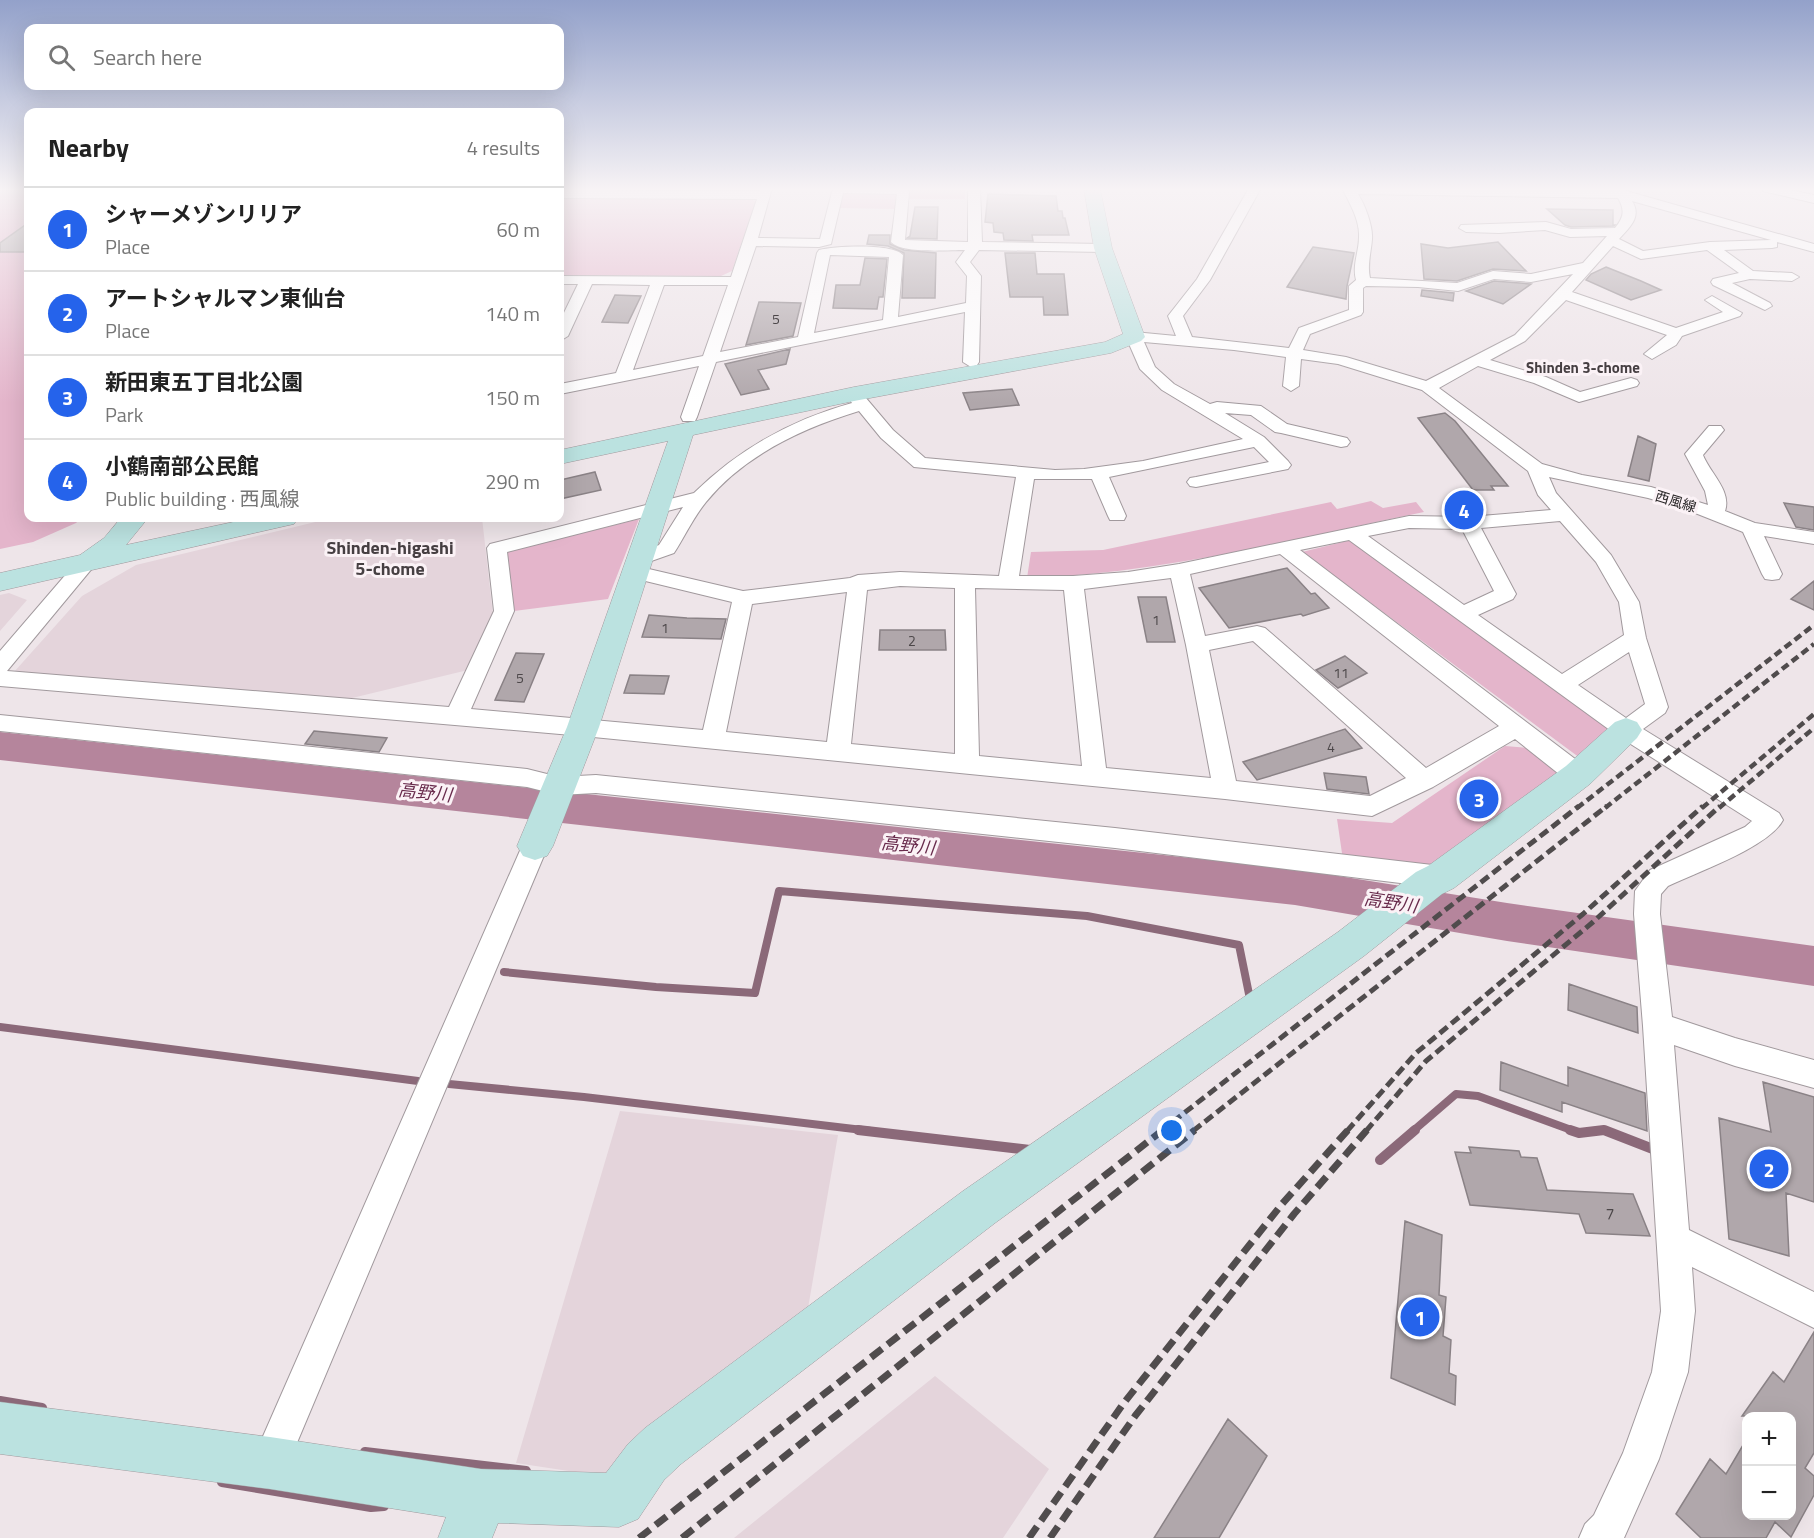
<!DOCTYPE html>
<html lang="en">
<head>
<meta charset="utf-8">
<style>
  body { margin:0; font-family:"Titillium Web","Noto Sans JP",sans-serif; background:#f2f2f2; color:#222 }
  .controls { position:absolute; right:18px; bottom:18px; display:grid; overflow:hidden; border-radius:12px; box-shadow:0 6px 24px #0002 }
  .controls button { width:54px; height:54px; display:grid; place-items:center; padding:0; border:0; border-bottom:2px solid #e0e0e0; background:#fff; color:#222; font:30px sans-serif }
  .you { position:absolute; left:1172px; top:1131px; width:21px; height:21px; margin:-15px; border:4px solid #fff; border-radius:50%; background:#1a73e8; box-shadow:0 0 0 9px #1a73e833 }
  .badge { display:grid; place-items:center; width:39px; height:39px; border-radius:50%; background:#2563eb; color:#fff; font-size:20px; font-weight:700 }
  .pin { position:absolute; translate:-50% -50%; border:3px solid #fff; box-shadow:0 2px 6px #0006 }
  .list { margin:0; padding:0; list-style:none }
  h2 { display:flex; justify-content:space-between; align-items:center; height:78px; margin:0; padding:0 24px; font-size:26px }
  h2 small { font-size:20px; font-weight:400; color:#767676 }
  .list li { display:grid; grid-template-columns:39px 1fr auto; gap:18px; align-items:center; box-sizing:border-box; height:84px; padding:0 24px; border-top:2px solid #e0e0e0 }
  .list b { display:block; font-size:22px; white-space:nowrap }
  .list p { margin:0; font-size:20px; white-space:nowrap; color:#767676 }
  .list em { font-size:20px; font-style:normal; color:#767676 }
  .icon { flex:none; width:33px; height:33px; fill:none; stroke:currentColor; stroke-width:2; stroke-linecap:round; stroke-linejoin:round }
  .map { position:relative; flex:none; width:1814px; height:1538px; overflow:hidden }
  .search { position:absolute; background:#fff; box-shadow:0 6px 24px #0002; left:24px; top:24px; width:540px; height:66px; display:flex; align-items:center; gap:15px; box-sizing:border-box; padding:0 21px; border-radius:12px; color:#767676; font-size:22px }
  .panel { position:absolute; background:#fff; box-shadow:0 6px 24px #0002; left:24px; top:108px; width:540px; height:414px; border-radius:12px }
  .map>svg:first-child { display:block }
</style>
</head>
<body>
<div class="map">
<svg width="1814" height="1538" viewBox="0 0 1814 1538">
  <rect width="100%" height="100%" fill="#eee5e9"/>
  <!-- built -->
  <path fill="#e4d4db" d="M 332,518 L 482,518 L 493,615 L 468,670 L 348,699 L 14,672 L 82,596 L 136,565 Z
    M 9,593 L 27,600 L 0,631 L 0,595 Z
    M 620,1111 L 838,1135 L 803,1337 L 608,1477 L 516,1463 Z
    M 935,1376 L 1049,1469 L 1003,1538 L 734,1538 Z"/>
  <!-- green -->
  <path fill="#e4b5cb" d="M 0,188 L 28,188 L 28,518 L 81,518 L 76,523 L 33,542 L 0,549 Z
    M 908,188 L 965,188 L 965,199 L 907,199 Z
    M 846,191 L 900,193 L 898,209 L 838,208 L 841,193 Z
    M 560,198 L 749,199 L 756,201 L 732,271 L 721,276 L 560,275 Z
    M 1371,501 L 1383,508 L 1416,502 L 1424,512 C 1293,539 1162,574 1027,578 L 1031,552 L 1103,550 L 1331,502 L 1337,509 Z
    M 639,519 L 608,599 L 514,611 L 505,552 Z
    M 1351,540 L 1612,729 L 1580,758 L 1302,552 Z
    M 1505,746 L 1528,748 L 1560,770 L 1557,779 L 1437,871 L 1343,860 L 1337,819 L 1392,823 Z"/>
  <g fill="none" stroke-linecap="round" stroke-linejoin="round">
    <!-- stream-far1 -->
    <path stroke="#8b6979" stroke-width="8" d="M 504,972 L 656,987 L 755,993 L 779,891 L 1087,916 L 1239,945 L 1250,999
      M 0,1027 L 418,1081
      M 449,1084 L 584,1097 L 871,1131
      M 1413,1131 L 1456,1094 L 1478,1096 L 1574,1131
      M 1595,1131 L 1607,1131"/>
    <!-- stream -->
    <path stroke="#8b6979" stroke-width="10" d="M 858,1130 L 1030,1150
      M 1570,1130 L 1579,1133 L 1604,1130 L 1658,1151
      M 1380,1160 L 1415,1130
      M 0,1401 L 42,1408
      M 365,1452 L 526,1471
      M 222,1482 L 371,1507 L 384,1506"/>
    <!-- river -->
    <path fill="#b5859c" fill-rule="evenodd" d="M 0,732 L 1295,869 L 1507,903 L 1814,946 L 1814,986 L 1507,941 L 1295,905 L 0,760 Z"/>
  </g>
  <!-- building -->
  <path fill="#b0a7ab" stroke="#8a8286" stroke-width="1.5" d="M 988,194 L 1056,196 L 1058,211 L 1062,211 L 1063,218 L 1065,218 L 1069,235 L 1032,235 L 1033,241 L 1004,240 L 1003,233 L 994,232 L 993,223 L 985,222 Z
    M 915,207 L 938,207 L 937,239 L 907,238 L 910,236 Z
    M 1547,209 L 1613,210 L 1613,225 L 1615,225 L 1614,226 L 1571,227 L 1565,225 Z
    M 28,223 L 28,252 L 0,252 L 0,243 Z
    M 869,235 L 890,235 L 890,244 L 904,250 L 936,253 L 935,298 L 902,298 L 904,253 L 888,246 L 867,244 Z
    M 1498,242 L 1526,271 L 1493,269 L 1457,281 L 1424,279 L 1421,244 L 1448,248 Z
    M 1313,247 L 1354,253 L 1347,286 L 1346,299 L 1287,287 Z
    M 1005,253 L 1035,253 L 1037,274 L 1064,274 L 1068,315 L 1044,315 L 1043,297 L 1010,297 Z
    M 865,258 L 887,259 L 883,297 L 879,297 L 877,309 L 833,308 L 836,285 L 860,285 Z
    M 1606,267 L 1641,281 L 1661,290 L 1631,300 L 1586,280 L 1591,274 Z
    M 1494,281 L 1531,284 L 1503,304 L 1466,291 Z
    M 1422,290 L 1454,293 L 1453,301 L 1421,296 Z
    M 615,295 L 641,296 L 628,323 L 602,322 Z
    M 759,302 L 801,303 L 793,336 L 746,345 Z
    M 790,349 L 786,364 L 758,370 L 769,389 L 741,395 L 725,364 Z
    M 1012,389 L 1019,405 L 970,410 L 963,393 Z
    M 1445,413 L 1455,421 L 1508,486 L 1491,486 L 1494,490 L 1473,490 L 1418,418 Z
    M 1638,436 L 1656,444 L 1649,481 L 1628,476 Z
    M 595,472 L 601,490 L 560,499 L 560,480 Z
    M 1784,503 L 1814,507 L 1814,530 L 1796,527 Z
    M 1287,568 L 1311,594 L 1315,593 L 1329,608 L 1303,616 L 1301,614 L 1229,628 L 1199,588 Z
    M 1814,581 L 1814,610 L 1791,599 Z
    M 1138,597 L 1166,597 L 1175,642 L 1147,642 Z
    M 649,615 L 687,618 L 726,619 L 721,639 L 642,637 Z
    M 880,630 L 945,630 L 946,650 L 879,650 Z
    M 516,653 L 544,654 L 524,702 L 495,700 Z
    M 1345,656 L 1367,673 L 1338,688 L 1316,670 Z
    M 630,675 L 669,676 L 664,694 L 624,693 Z
    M 1345,729 L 1362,748 L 1257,780 L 1243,762 Z
    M 314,731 L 387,738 L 379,752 L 305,744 Z
    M 1324,773 L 1366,777 L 1369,794 L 1327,789 Z
    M 1569,984 L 1637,1007 L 1638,1033 L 1568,1010 Z
    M 1501,1062 L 1568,1086 L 1568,1067 L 1645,1093 L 1647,1131 L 1562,1102 L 1562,1112 L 1500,1090 Z
    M 1763,1082 L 1814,1097 L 1814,1202 L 1786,1193 L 1789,1256 L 1729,1239 L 1719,1118 L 1771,1132 Z
    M 1469,1147 L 1519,1151 L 1521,1157 L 1537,1158 L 1547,1190 L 1633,1194 L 1650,1236 L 1586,1233 L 1579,1214 L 1470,1205 L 1455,1152 L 1471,1153 Z
    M 1405,1221 L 1442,1235 L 1439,1295 L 1446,1297 L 1443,1336 L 1451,1340 L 1449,1373 L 1456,1376 L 1455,1405 L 1391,1378 Z
    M 1814,1332 L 1814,1453 L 1805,1468 L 1814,1476 L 1814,1495 L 1791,1537 L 1775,1522 L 1766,1538 L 1701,1538 L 1676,1514 L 1710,1459 L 1726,1474 L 1746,1440 L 1746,1515 L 1791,1515 L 1791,1416 L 1742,1416 L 1773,1372 L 1784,1382 Z
    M 1228,1419 L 1267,1456 L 1219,1538 L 1154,1538 Z"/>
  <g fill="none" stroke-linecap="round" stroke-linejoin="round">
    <defs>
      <path id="street" d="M 760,188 L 772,188 L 758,238 L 820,239 L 833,188 L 904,188 L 909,192 L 905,240 L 968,242 L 968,188 L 980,188 L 982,242 L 1103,244 L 1110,248 L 1103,252 L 979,250 L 970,262 L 981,276 L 979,362 L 977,365 L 971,367 L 963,362 L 965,312 L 716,362 L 697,417 L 695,421 L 683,421 L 681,417 L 699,366 L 560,394 L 560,384 L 616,373 L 650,285 L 592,284 L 568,336 L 560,341 L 560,321 L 578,284 L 560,284 L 560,276 L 731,277 L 757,199 L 560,198 L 560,190 L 759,191 ZM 843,193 L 897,194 L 891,242 C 903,254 947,250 965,250 L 956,262 L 967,276 L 966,303 L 898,317 L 903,255 C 892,243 835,246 819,250 L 817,253 L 798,337 L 720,352 L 756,246 L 819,247 L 831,244 ZM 830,255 L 889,257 L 883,320 L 814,333 ZM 664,285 L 728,285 L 703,356 L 633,370 Z
        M 1249,188 L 1261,188 L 1210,280 L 1183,316 L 1192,337 L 1289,348 L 1299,328 L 1349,310 L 1349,286 L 1356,280 C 1352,265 1359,252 1359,237 C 1360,220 1349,202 1342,188 L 1609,190 L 1608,188 L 1621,188 L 1626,191 L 1814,244 L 1814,252 L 1777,242 L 1777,247 L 1772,248 L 1724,250 L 1753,271 L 1792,273 L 1799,277 L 1792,281 L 1750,279 L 1732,283 L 1770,303 L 1772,306 L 1765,310 L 1713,285 L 1711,282 L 1713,279 L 1739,273 L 1707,250 L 1641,259 L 1613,246 L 1572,292 L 1676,328 L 1723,312 L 1705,300 L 1712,296 L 1742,313 L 1740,316 L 1682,336 L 1676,345 L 1652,359 L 1644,354 L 1667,335 L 1566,300 L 1525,341 L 1490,360 L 1546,377 L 1580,392 L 1631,378 L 1637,380 L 1639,383 L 1637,386 L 1579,402 L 1534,383 L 1478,366 L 1439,388 L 1542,464 L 1582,475 L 1651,487 L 1708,505 L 1705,491 L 1685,454 L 1709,426 L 1721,426 L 1724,430 L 1703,455 C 1710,473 1732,491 1725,511 L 1755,523 L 1814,532 L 1814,544 L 1764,536 L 1782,574 L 1779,579 L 1772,580 L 1765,579 L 1762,574 L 1743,532 L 1685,509 L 1648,498 L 1549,477 L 1556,493 L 1611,555 L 1639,602 L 1646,638 L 1668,707 L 1665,713 L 1643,729 L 1779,813 L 1783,820 C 1769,847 1697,872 1668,886 L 1661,894 L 1660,914 L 1672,1017 L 1735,1038 L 1814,1060 L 1814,1088 L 1735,1066 L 1674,1045 L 1689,1230 L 1814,1292 L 1814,1328 L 1692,1267 L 1695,1311 L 1688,1372 L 1659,1459 L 1624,1538 L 1579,1538 L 1585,1524 L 1594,1515 L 1623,1453 L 1652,1372 L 1661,1311 L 1643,1026 L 1634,914 L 1635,891 L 1650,870 L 1745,827 L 1752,821 L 1618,736 L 1349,540 L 1300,550 L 1587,768 L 1590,775 L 1587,782 L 1578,784 L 1569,782 L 1515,739 L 1433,787 L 1372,816 L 1225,799 L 583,736 L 0,686 L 0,651 L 80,558 L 87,556 L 94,558 L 97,562 L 94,566 L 7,671 L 449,707 L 494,611 L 487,548 L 490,544 L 694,493 C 740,448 791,420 852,403 L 846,394 L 854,389 L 860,391 L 893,430 L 925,458 L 1055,470 L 1084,469 L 1143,461 L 1243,439 L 1162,390 L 1140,369 L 1126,337 L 1134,332 L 1176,336 L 1168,316 L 1197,279 ZM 1358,194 L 1618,198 C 1625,210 1624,217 1615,228 L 1571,229 L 1546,222 L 1461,225 L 1459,228 L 1466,232 L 1499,233 L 1545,230 L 1570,237 L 1607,236 L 1583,263 L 1531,274 L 1493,271 L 1457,283 L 1370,278 C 1367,264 1371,253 1372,239 C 1373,226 1365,205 1358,194 ZM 1632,201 L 1771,240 L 1710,242 L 1643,251 L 1619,239 C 1630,227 1642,217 1632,201 ZM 1573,274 L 1515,335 L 1426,381 L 1346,357 L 1303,350 L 1310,334 L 1361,315 L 1363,312 L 1363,288 L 1366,286 L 1418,287 L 1458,291 L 1494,279 L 1531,282 ZM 1144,342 L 1234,350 L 1286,357 L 1283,386 L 1291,391 L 1299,386 L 1301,359 L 1338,364 L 1422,390 L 1528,471 L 1538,495 L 1551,510 L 1469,517 L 1409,516 L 1179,564 L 1128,572 L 1073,576 L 1019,576 L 1034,479 L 1092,479 L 1108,516 L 1110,520 L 1124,520 L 1126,516 L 1109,477 L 1254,447 L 1269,462 L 1196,477 L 1190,478 L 1187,482 L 1190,486 L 1196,487 L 1288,469 L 1291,465 L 1288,461 L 1264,437 L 1225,413 L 1251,415 L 1275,432 L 1281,433 L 1341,447 L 1347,446 L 1350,442 L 1347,438 L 1287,424 L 1261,406 L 1217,402 L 1210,404 L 1174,384 L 1155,367 ZM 859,411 L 881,438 L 914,467 L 1016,477 L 999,576 L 900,572 L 858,575 L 850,578 L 743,591 L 636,566 L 629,567 L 626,572 L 629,577 L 732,602 L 703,730 L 471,709 L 514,611 L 507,552 L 683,507 L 659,545 L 633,555 L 630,559 L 633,563 L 640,565 L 674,553 C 685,536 693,518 706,502 C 744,455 803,428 859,411 ZM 1560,521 L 1596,562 L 1619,602 L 1624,635 L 1562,674 L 1478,615 L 1513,599 L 1516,594 L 1481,528 ZM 1409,528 L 1462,529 L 1494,591 L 1464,605 L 1368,536 ZM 1280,554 L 1499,726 L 1426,768 L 1265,628 L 1257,626 L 1205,636 L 1190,574 ZM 1171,578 L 1186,645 L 1211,778 L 1106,768 L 1084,589 ZM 900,586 L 955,588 L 955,754 L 851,744 L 867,590 ZM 975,588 L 1064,590 L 1082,766 L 979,756 ZM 847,592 L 827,742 L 726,732 L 752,604 ZM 1253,641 L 1406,778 L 1370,796 L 1236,781 L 1209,650 ZM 1629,652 L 1645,704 L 1626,718 L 1578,685 Z
        M 1761,188 L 1781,188 L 1814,195 L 1814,203 L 1763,191 Z
        M 0,715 L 527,769 L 559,777 L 596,775 L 1115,828 L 1441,866 L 1450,869 L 1454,877 L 1450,885 L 1441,888 L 1115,848 L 596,793 L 559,795 L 527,787 L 0,731 Z
        M 535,836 L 544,839 L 548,846 L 283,1476 L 270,1482 L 257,1476 L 251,1463 L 257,1450 L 522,846 L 526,839 Z"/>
      <path id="secondary" d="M 1084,188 L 1100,188 L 1112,248 L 1145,337 L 1141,341 L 1111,353 L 854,401 L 693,435 L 599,727 L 553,846 L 547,856 L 535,860 L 523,856 L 517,846 L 567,727 L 668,441 L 560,464 L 560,450 L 854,387 L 1105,342 L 1123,334 L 1094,248 Z
        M 121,518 L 148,518 L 126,545 L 252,518 L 298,518 L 294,524 L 285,526 L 0,591 L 0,573 L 80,555 L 104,538 Z
        M 1626,718 L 1637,722 L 1642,730 L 1637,738 L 1590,784 L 1454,888 L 1442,894 L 1364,956 L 995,1223 L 681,1464 L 664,1480 L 638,1519 L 619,1527 L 498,1523 L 492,1538 L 438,1538 L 446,1517 L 270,1489 L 0,1454 L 0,1402 L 270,1437 L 481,1469 L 606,1473 L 628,1444 L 645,1428 L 963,1191 L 1338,932 L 1416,872 L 1428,866 L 1566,766 L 1615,722 Z"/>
    </defs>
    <!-- street casing -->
    <use href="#street" stroke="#a1999d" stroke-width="2"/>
    <!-- secondary casing -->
    <use href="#secondary" stroke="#a1999d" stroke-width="1"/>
    <!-- street -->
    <use href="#street" fill="#fff" fill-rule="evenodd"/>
    <!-- secondary -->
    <use href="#secondary" fill="#bbe2e0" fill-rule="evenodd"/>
    <!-- rail-far2 -->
    <path stroke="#504c4d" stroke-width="4.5" stroke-dasharray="8 4.5" stroke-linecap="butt" d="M 1577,808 L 1814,625
      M 1605,808 L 1814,644
      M 1702,808 L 1814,714
      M 1719,808 L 1814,728"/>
    <!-- rail-far1 -->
    <path stroke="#504c4d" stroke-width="5" stroke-dasharray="10 5" stroke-linecap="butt" d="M 1161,1131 L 1579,806
      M 1193,1131 L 1607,806
      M 1347,1131 L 1416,1053 L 1583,914 L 1703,806
      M 1366,1131 L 1426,1061 L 1593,922 L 1720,806"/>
    <!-- rail -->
    <path stroke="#504c4d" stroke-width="7" stroke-dasharray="14 7" stroke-linecap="butt" d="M 639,1538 L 1163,1130
      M 682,1538 L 1195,1130
      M 1029,1538 L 1123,1404 L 1282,1204 L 1348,1130
      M 1050,1538 L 1135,1416 L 1294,1214 L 1367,1130"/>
  </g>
  <!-- sky -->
  <linearGradient id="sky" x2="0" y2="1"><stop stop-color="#93a1ca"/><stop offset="0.47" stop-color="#f7f3f5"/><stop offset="1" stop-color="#f7f3f5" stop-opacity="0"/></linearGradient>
  <rect width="1814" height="403" fill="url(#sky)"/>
  <g text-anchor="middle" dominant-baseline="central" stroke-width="6" stroke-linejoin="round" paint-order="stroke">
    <!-- number labels -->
    <g font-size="14" fill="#4c4749">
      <text x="776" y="318">5</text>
      <text x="1156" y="619">1</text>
      <text x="665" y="627">1</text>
      <text x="912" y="640">2</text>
      <text x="1341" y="672">11</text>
      <text x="520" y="677">5</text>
      <text x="1331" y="746">4</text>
    </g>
    <!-- far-street labels -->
    <g font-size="14" fill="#2a2728" stroke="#fbf2f6">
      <text transform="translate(1676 501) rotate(17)">西風線</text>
    </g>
    <!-- far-neighbourhood labels -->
    <g font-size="15" font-weight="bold" fill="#463f42" stroke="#fbf2f6">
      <text x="1583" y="367">Shinden 3-chome</text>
    </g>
    <!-- near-number labels -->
    <g font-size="16" fill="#4c4749">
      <text x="1610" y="1213">7</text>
    </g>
    <!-- neighbourhood labels -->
    <g font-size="18" font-weight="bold" fill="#463f42" stroke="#fbf2f6">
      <text x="390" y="547">Shinden-higashi<tspan x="390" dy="21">5-chome</tspan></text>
    </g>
    <!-- water labels -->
    <g font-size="18" font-style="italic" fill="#692c4d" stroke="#fbf2f6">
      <text transform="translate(425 792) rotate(6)">高野川</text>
      <text transform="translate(908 845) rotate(6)">高野川</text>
      <text transform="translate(1391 902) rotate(9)">高野川</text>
    </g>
  </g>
</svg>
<div class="controls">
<button>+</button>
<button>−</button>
</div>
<div class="you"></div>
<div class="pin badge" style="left:1420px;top:1317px">1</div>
<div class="pin badge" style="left:1769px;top:1169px">2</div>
<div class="pin badge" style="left:1479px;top:799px">3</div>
<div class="pin badge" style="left:1464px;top:510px">4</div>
<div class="search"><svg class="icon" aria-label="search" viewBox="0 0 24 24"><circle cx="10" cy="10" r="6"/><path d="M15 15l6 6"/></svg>Search here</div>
<section class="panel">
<h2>Nearby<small>4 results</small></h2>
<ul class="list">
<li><span class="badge">1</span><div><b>シャーメゾンリリア</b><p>Place</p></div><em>60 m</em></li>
<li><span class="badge">2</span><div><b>アートシャルマン東仙台</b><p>Place</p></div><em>140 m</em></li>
<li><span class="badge">3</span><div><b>新田東五丁目北公園</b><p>Park</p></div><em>150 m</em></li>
<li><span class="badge">4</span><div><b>小鶴南部公民館</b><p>Public building · 西風線</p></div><em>290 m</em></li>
</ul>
</section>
</div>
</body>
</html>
